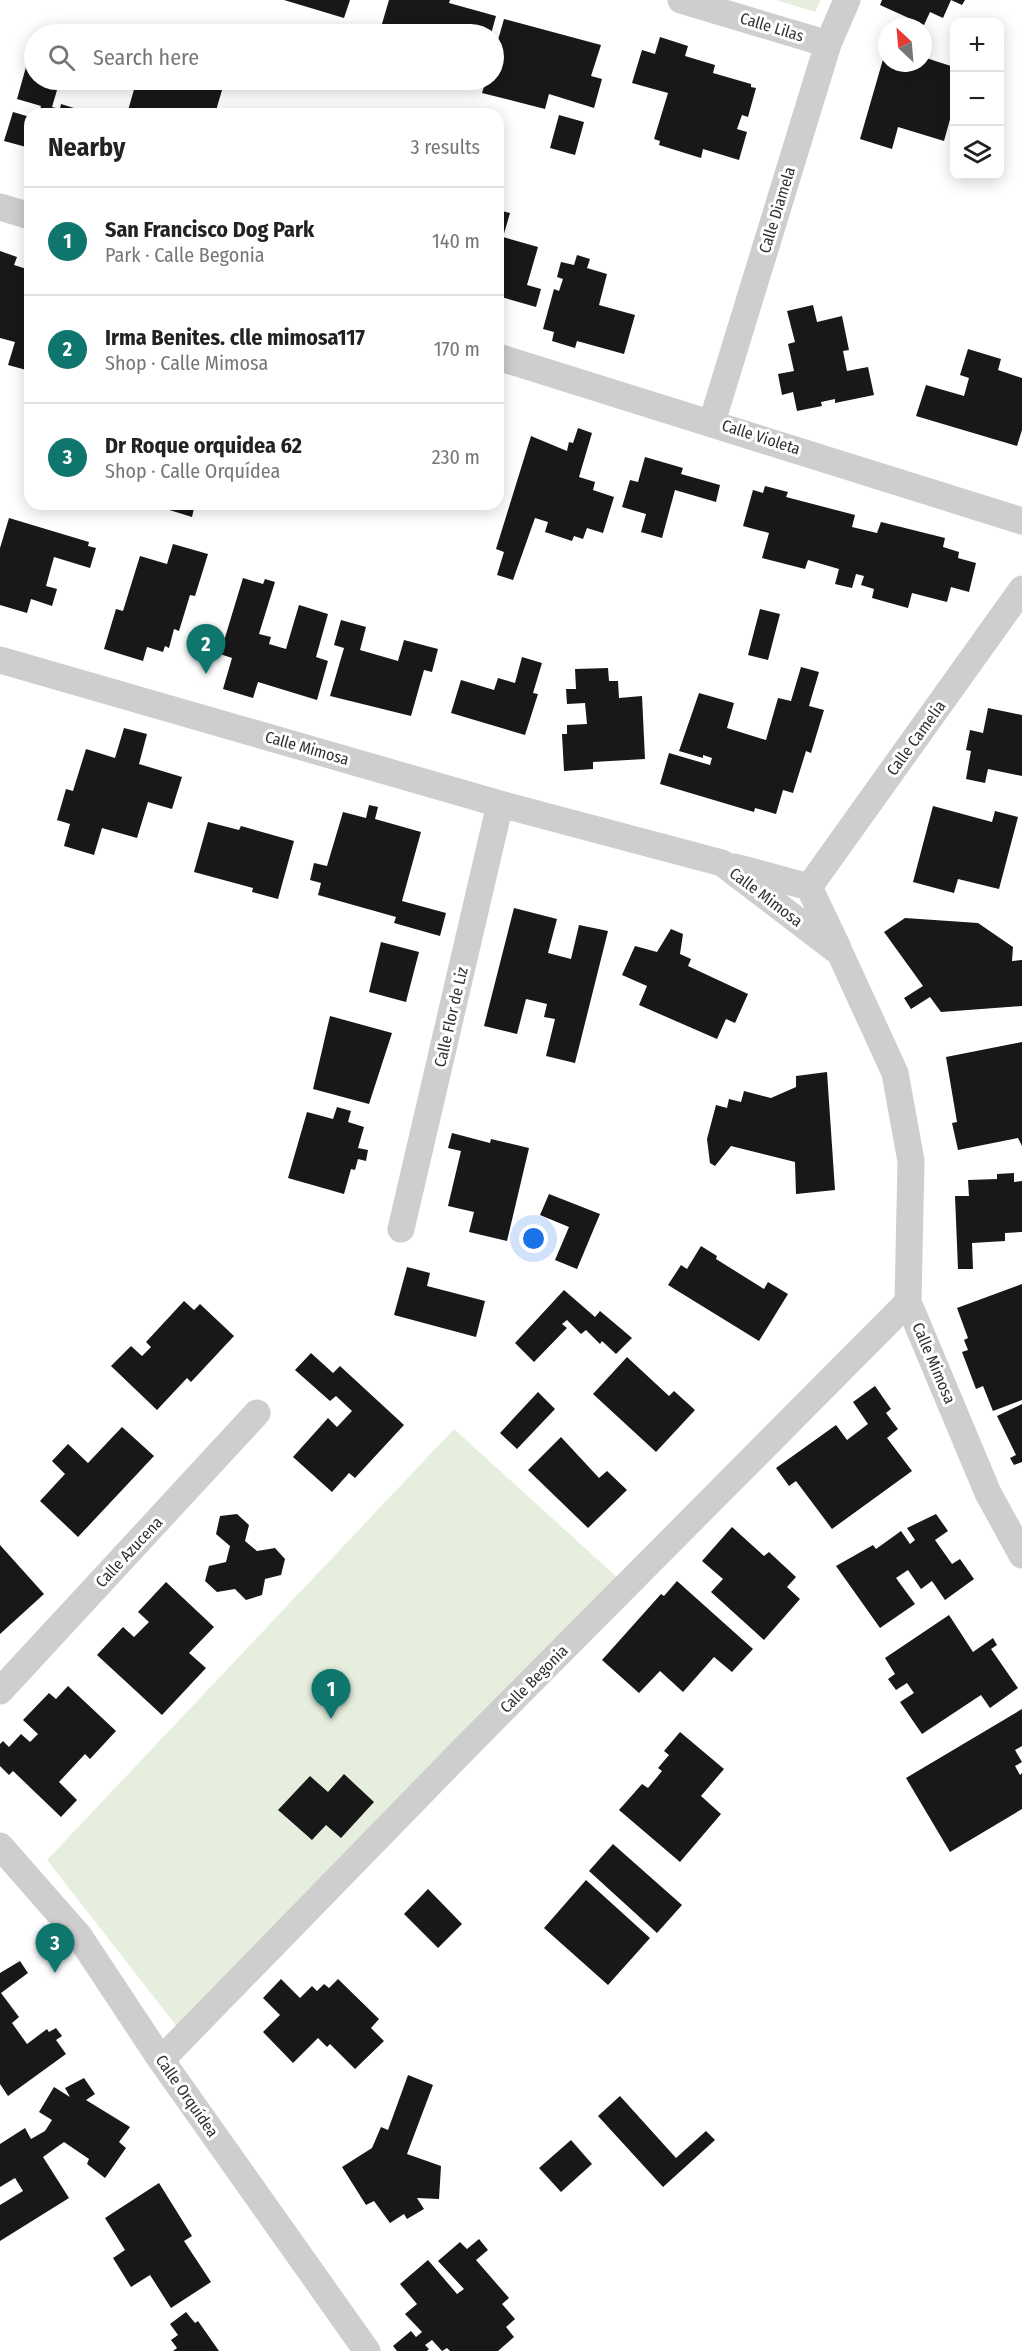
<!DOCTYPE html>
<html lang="en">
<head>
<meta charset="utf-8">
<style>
  body { margin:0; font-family:"Fira Sans Condensed",sans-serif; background:#f2f2f2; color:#222 }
  .controls { position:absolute; right:18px; top:18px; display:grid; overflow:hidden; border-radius:12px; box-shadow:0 3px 15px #0003 }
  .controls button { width:54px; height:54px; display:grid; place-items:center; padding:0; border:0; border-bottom:2px solid #e0e0e0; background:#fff; color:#222; font:30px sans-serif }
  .compass { position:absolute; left:878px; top:18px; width:54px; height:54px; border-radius:50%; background:#fff; box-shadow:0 3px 15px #0003; rotate:334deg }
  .you { position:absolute; left:534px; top:1239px; width:21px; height:21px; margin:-15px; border:4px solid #fff; border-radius:50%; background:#1a73e8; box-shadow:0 0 0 9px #1a73e833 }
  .badge { display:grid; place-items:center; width:39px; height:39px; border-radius:50%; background:#0f766e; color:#fff; font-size:20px; font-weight:700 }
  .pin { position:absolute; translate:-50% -50px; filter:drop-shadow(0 2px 3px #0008) }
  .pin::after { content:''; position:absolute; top:32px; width:21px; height:18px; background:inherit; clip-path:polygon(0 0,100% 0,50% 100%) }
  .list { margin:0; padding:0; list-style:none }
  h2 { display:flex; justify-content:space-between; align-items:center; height:78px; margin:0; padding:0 24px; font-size:26px }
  h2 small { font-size:20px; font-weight:400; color:#767676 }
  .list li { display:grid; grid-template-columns:39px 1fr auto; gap:18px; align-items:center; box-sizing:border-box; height:108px; padding:0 24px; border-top:2px solid #e0e0e0 }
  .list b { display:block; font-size:22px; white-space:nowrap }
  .list p { margin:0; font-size:20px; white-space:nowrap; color:#767676 }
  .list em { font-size:20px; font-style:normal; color:#767676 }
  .icon { flex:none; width:33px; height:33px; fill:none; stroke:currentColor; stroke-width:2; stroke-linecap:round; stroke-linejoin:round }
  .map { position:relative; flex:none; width:1022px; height:2351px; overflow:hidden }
  .search { position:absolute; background:#fff; box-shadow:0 3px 15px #0003; left:24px; top:24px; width:480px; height:66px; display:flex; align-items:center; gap:15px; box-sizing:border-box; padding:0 21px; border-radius:33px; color:#767676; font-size:22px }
  .panel { position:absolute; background:#fff; box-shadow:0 3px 15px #0003; left:24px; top:108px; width:480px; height:402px; border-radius:18px }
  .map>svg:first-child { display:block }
</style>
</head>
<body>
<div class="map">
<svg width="1022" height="2351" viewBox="0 0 1022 2351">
  <rect width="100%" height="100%" fill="#fff"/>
  <!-- green -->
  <path fill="#e6efde" d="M 776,0 L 821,0 L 815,12 Z
    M 454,1429 L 618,1578 L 178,2028 L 47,1860 Z"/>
  <!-- building -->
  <path fill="#181818" d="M 284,0 L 350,0 L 344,18 Z
    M 389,0 L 450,0 L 449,3 L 496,16 L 491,34 L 379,34 Z
    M 882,0 L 965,0 L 962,5 L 951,0 L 943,18 L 930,12 L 924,25 L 880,5 Z
    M 504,19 L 601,45 L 591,76 L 602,79 L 594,108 L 549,94 L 545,109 L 482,93 L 486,80 L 494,80 L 494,54 Z
    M 660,37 L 688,46 L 685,56 L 715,65 L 713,73 L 751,84 L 751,87 L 756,88 L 748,117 L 742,115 L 737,129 L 747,132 L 739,160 L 703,149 L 701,158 L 659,145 L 660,141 L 654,139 L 668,93 L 632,83 L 642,50 L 655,54 Z
    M 886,49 L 887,63 L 923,63 L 923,57 L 954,67 L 954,105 L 944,141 L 898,127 L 892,149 L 860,139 Z
    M 26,67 L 34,69 L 34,80 L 60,80 L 52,107 L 60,109 L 61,104 L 93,114 L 39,114 L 41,106 L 17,99 Z
    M 147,80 L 184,80 L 222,90 L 215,114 L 127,114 L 135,86 L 145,89 Z
    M 13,112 L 30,117 L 30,148 L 4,141 Z
    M 559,115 L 584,122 L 575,155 L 550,148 Z
    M 498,210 L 510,213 L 503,237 L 538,247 L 527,285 L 541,289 L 536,307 L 498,296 Z
    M 0,251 L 17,257 L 14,265 L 30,270 L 30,371 L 8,365 L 15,342 L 0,338 Z
    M 577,255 L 590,259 L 587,268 L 607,274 L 599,305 L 635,315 L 624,354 L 577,341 L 575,348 L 552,341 L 554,332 L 543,329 L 554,289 L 559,291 L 563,279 L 557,277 L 561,262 L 574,265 Z
    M 813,305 L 817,322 L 842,316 L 849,350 L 843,351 L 847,371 L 868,367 L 874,395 L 835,403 L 835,399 L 821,402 L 822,406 L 797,411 L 793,392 L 782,395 L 778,374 L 794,371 L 788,344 L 795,342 L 787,311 Z
    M 968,349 L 1001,359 L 998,370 L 1022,378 L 1022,430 L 1017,446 L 916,416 L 926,385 L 964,396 L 969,378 L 960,375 Z
    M 578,428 L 592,433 L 579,477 L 595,482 L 593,490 L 614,497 L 603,533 L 587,528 L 583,539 L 574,536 L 572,541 L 545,532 L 548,522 L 535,518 L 513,580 L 497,575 L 504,552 L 496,549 L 531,436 L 567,451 L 569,442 L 573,443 Z
    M 645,457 L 683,468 L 681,474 L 720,485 L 716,502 L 675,490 L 662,538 L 641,532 L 646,514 L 622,507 L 630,480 L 638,482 Z
    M 765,486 L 788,492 L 786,497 L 855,515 L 852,527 L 877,533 L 881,522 L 945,538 L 943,547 L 959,552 L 958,558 L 976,563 L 969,592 L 951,587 L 947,602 L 912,593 L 908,608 L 872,598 L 874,589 L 861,585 L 864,576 L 856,574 L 852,588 L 835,584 L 839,569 L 808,560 L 805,569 L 762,558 L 769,533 L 743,526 L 753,490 L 763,493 Z
    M 150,504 L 195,504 L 192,517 Z
    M 9,518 L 89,542 L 88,546 L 96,548 L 90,568 L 54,557 L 46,586 L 57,589 L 52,606 L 31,599 L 27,613 L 0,605 L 0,548 Z
    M 173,544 L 208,554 L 195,596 L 190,595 L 179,631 L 174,629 L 169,648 L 165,646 L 163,652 L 147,647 L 143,661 L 104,649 L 116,609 L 123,611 L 140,556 L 167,564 Z
    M 243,578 L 263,584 L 265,579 L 275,582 L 259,634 L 271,637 L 269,644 L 286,649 L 299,605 L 328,614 L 316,657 L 328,661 L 317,700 L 258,682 L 253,698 L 223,689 L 232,658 L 220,654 Z
    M 760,609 L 780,614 L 768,660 L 748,655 Z
    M 341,620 L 366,627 L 360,650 L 398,661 L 404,640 L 438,649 L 432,672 L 424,670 L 411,716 L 330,696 L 344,648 L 334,645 Z
    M 522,657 L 542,663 L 533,693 L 538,694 L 525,735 L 451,713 L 461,680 L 494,690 L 498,678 L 515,683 Z
    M 801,667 L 819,672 L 809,706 L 824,710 L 811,753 L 806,751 L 793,793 L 783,790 L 776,814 L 755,808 L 754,812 L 660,784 L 669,753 L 710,765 L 712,758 L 703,755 L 703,758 L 679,751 L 699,693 L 734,703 L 727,728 L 766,740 L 778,698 L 791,701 Z
    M 608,668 L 609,681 L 618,681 L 619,698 L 642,696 L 645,759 L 593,762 L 593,769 L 564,771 L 562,734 L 567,734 L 567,725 L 587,724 L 585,703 L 567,704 L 566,689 L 576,689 L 575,669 Z
    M 988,708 L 1022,715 L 1022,776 L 988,769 L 985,783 L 966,779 L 971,751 L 966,750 L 970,730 L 983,733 Z
    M 124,728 L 147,734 L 139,764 L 182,777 L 172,809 L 148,802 L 137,838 L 102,828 L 94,855 L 64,846 L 70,824 L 57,820 L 66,789 L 73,791 L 86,749 L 115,758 Z
    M 369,805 L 378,807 L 375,819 L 421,832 L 402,901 L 446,913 L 440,936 L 394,923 L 396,917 L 318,895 L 321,883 L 310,880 L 314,863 L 327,866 L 343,812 L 366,818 Z
    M 933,806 L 992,822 L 995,811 L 1018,817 L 999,889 L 958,879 L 954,893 L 913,882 Z
    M 208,822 L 239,830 L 241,826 L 294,841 L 278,899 L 252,892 L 253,888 L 194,872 Z
    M 514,908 L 557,919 L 548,953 L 571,959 L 579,925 L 608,931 L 575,1063 L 546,1056 L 555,1019 L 544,1017 L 547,1004 L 526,999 L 517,1034 L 484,1026 Z
    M 905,918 L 978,923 L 1013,947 L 1012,961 L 1022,960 L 1022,1006 L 941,1012 L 930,997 L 911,1009 L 904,998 L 923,986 L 884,932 Z
    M 671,929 L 683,934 L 680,954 L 691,959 L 688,966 L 748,994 L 735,1023 L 726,1019 L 717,1039 L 639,1005 L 647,986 L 622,975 L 635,946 L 657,952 Z
    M 381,942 L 419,952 L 406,1002 L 369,992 Z
    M 330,1016 L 392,1033 L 369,1104 L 313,1089 Z
    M 1022,1042 L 1022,1146 L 1018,1138 L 958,1150 L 952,1123 L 957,1122 L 946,1057 Z
    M 827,1072 L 835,1190 L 796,1194 L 795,1162 L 731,1146 L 715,1166 L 710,1163 L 707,1139 L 716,1105 L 727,1108 L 729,1099 L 741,1102 L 744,1091 L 771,1098 L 796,1087 L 796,1076 Z
    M 337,1107 L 351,1111 L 348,1122 L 364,1127 L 358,1148 L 368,1150 L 366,1161 L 358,1159 L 355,1170 L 351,1169 L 344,1194 L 288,1178 L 307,1112 L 333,1119 Z
    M 452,1133 L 490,1143 L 491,1139 L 529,1148 L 507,1241 L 469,1232 L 474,1212 L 448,1206 L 461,1151 L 448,1148 Z
    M 1014,1173 L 1014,1182 L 1022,1181 L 1022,1232 L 1005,1233 L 1005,1241 L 972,1243 L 973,1269 L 958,1269 L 955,1196 L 969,1196 L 968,1180 L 997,1179 L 997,1174 Z
    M 549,1194 L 600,1214 L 577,1269 L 555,1260 L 569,1227 L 540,1215 Z
    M 701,1246 L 717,1256 L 716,1259 L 764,1289 L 768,1282 L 788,1294 L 759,1341 L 668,1285 L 681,1265 L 687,1269 Z
    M 407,1267 L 430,1273 L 427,1286 L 485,1301 L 476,1337 L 394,1315 Z
    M 1022,1284 L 1022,1400 L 993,1411 L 983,1386 L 976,1389 L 962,1352 L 968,1350 L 964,1340 L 968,1338 L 957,1308 Z
    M 564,1290 L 595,1317 L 600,1311 L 632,1338 L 616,1354 L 602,1341 L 600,1344 L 586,1330 L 581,1334 L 567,1320 L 562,1324 L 567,1328 L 534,1362 L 515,1343 Z
    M 184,1301 L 194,1310 L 200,1304 L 234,1336 L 191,1382 L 187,1378 L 157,1410 L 111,1366 L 131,1346 L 142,1356 L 151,1347 L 146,1342 Z
    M 311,1353 L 333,1373 L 340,1366 L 404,1425 L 355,1478 L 349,1473 L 332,1492 L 293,1457 L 328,1418 L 337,1427 L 352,1411 L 336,1396 L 330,1401 L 295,1370 Z
    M 627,1357 L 669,1396 L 674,1391 L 695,1410 L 656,1452 L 593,1394 Z
    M 875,1386 L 891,1409 L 886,1413 L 898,1429 L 887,1438 L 912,1471 L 832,1529 L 796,1481 L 789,1486 L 776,1468 L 836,1425 L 847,1440 L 868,1424 L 853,1402 Z
    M 538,1392 L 555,1409 L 517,1449 L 500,1433 Z
    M 1022,1404 L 1022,1462 L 1014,1465 L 1010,1458 L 1016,1455 L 997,1416 Z
    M 122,1427 L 154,1456 L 78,1537 L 40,1501 L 65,1474 L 52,1461 L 68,1444 L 88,1463 Z
    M 561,1437 L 599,1478 L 607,1471 L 627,1490 L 588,1528 L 528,1470 Z
    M 237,1514 L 249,1525 L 245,1541 L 257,1551 L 275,1548 L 285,1559 L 281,1575 L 265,1579 L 262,1595 L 246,1600 L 235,1589 L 217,1592 L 205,1581 L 209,1566 L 226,1562 L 230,1546 L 216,1534 L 220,1516 Z
    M 936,1514 L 948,1531 L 935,1540 L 952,1564 L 960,1559 L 974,1579 L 945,1600 L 932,1581 L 921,1589 L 908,1570 L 896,1578 L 915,1604 L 880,1628 L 836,1566 L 873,1545 L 876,1549 L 901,1531 L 910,1544 L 915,1540 L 907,1528 Z
    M 732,1527 L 764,1556 L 769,1552 L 796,1577 L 787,1587 L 800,1599 L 764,1640 L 711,1592 L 723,1579 L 702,1561 Z
    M 0,1545 L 44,1594 L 0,1634 Z
    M 677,1581 L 753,1649 L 732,1672 L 714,1657 L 683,1692 L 660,1671 L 639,1693 L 602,1660 L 661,1594 L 664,1596 Z
    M 166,1582 L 214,1627 L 189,1653 L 206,1668 L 162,1715 L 97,1655 L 123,1627 L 134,1637 L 149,1622 L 138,1612 Z
    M 949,1615 L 973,1652 L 993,1638 L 997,1645 L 991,1649 L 1018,1688 L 990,1708 L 981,1695 L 922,1734 L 900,1702 L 914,1693 L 907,1683 L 896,1690 L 888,1679 L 895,1674 L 885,1658 Z
    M 68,1686 L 116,1731 L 90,1759 L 85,1754 L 59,1782 L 77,1800 L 61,1817 L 13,1771 L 9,1775 L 0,1766 L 0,1744 L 3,1741 L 9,1747 L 21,1734 L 30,1742 L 38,1734 L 23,1720 L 49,1693 L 56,1699 Z
    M 1022,1709 L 1022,1746 L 1015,1750 L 1022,1762 L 1015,1766 L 1020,1775 L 1022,1773 L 1022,1809 L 950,1852 L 906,1778 Z
    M 680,1732 L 724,1769 L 701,1796 L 721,1814 L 680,1862 L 619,1810 L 642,1784 L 648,1788 L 662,1771 L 658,1768 L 669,1755 L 664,1751 Z
    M 344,1774 L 374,1802 L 341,1838 L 326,1825 L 312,1840 L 278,1810 L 310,1776 L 328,1792 Z
    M 613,1844 L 682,1905 L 657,1933 L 589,1871 Z
    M 586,1880 L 650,1938 L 608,1985 L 544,1928 Z
    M 428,1889 L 462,1924 L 438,1948 L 404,1914 Z
    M 20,1961 L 28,1973 L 1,1993 L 19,2017 L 12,2023 L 27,2044 L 47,2029 L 49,2032 L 56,2028 L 62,2036 L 56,2040 L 66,2054 L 8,2096 L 0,2084 L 0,1973 Z
    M 281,1979 L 300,1998 L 312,1986 L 317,1991 L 324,1984 L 329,1988 L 338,1979 L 379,2019 L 371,2028 L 384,2041 L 355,2069 L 330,2044 L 327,2047 L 318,2038 L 293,2063 L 263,2032 L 280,2015 L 263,1998 Z
    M 408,2075 L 433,2085 L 407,2154 L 441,2166 L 439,2199 L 417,2198 L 424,2209 L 407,2219 L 404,2214 L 390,2223 L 374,2201 L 366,2205 L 342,2167 L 372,2148 L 381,2127 L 388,2130 Z
    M 84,2078 L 95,2094 L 86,2100 L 130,2127 L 119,2142 L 126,2148 L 105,2178 L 87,2164 L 89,2159 L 64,2142 L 43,2157 L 69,2198 L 0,2241 L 0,2205 L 23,2191 L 15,2178 L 0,2187 L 0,2144 L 25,2128 L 31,2139 L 45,2131 L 52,2120 L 39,2112 L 54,2087 L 70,2097 L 65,2088 Z
    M 620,2096 L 676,2158 L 706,2131 L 715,2140 L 663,2187 L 598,2116 Z
    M 571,2140 L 592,2164 L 561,2192 L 539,2168 Z
    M 159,2183 L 192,2236 L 184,2241 L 211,2282 L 171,2308 L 150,2275 L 131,2287 L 113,2258 L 125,2250 L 105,2218 Z
    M 479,2239 L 488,2250 L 476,2260 L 509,2298 L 502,2304 L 515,2319 L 506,2327 L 514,2337 L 498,2351 L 450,2351 L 447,2348 L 442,2351 L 432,2340 L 425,2345 L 429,2349 L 427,2351 L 397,2351 L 393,2346 L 411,2331 L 416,2337 L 422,2332 L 405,2314 L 417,2304 L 400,2284 L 428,2260 L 457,2294 L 464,2289 L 438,2261 L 460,2242 L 467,2249 Z
    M 186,2312 L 195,2323 L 198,2321 L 219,2351 L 173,2351 L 177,2348 L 171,2340 L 178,2335 L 170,2324 Z"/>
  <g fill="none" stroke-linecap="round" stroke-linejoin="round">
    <!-- minor -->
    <path stroke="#cecece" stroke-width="27" d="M 681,0 L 828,44
      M 0,207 L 30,216
      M 498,357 L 1022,521
      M 712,422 L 828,44 L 847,0
      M 0,660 L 500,804 L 722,863 L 840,953 L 895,1073 L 911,1161 L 908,1302 L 988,1493 L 1022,1555
      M 735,867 L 809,887
      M 809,887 L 1022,589
      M 809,887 L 838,948
      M 401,1229 L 500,804
      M 0,1691 L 257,1413
      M 0,1846 L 79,1936 L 161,2060 L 367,2351
      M 161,2060 L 466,1747 L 908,1302"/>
  </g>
  <g text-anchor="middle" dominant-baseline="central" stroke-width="6" stroke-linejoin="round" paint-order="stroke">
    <!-- street labels -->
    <g font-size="16" fill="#313131" stroke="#fff">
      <text transform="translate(772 27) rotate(17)">Calle Lilas</text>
      <text transform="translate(777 210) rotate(-73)">Calle Diamela</text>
      <text transform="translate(761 437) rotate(18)">Calle Violeta</text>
      <text transform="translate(916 738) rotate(-54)">Calle Camelia</text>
      <text transform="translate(307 748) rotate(16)">Calle Mimosa</text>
      <text transform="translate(766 897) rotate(37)">Calle Mimosa</text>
      <text transform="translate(451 1017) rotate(-77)">Calle Flor de Liz</text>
      <text transform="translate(934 1363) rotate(67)">Calle Mimosa</text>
      <text transform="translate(129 1552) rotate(-47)">Calle Azucena</text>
      <text transform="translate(534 1679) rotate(-45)">Calle Begonia</text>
      <text transform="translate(187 2096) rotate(55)">Calle Orquídea</text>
    </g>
  </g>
</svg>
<div class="controls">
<button>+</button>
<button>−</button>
<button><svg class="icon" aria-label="layers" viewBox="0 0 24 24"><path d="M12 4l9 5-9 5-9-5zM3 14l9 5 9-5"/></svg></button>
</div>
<svg class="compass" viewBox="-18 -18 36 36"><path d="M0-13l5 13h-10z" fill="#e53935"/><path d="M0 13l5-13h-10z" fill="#767676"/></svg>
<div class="you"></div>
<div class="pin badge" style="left:331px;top:1719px">1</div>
<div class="pin badge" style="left:206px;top:674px">2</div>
<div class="pin badge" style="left:55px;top:1973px">3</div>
<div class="search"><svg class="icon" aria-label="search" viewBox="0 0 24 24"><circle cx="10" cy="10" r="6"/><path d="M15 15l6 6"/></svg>Search here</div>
<section class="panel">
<h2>Nearby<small>3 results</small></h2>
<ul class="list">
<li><span class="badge">1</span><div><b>San Francisco Dog Park</b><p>Park · Calle Begonia</p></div><em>140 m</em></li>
<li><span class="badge">2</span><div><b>Irma Benites. clle mimosa117</b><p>Shop · Calle Mimosa</p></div><em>170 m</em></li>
<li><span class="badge">3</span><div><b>Dr Roque orquidea 62</b><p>Shop · Calle Orquídea</p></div><em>230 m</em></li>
</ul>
</section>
</div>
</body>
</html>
